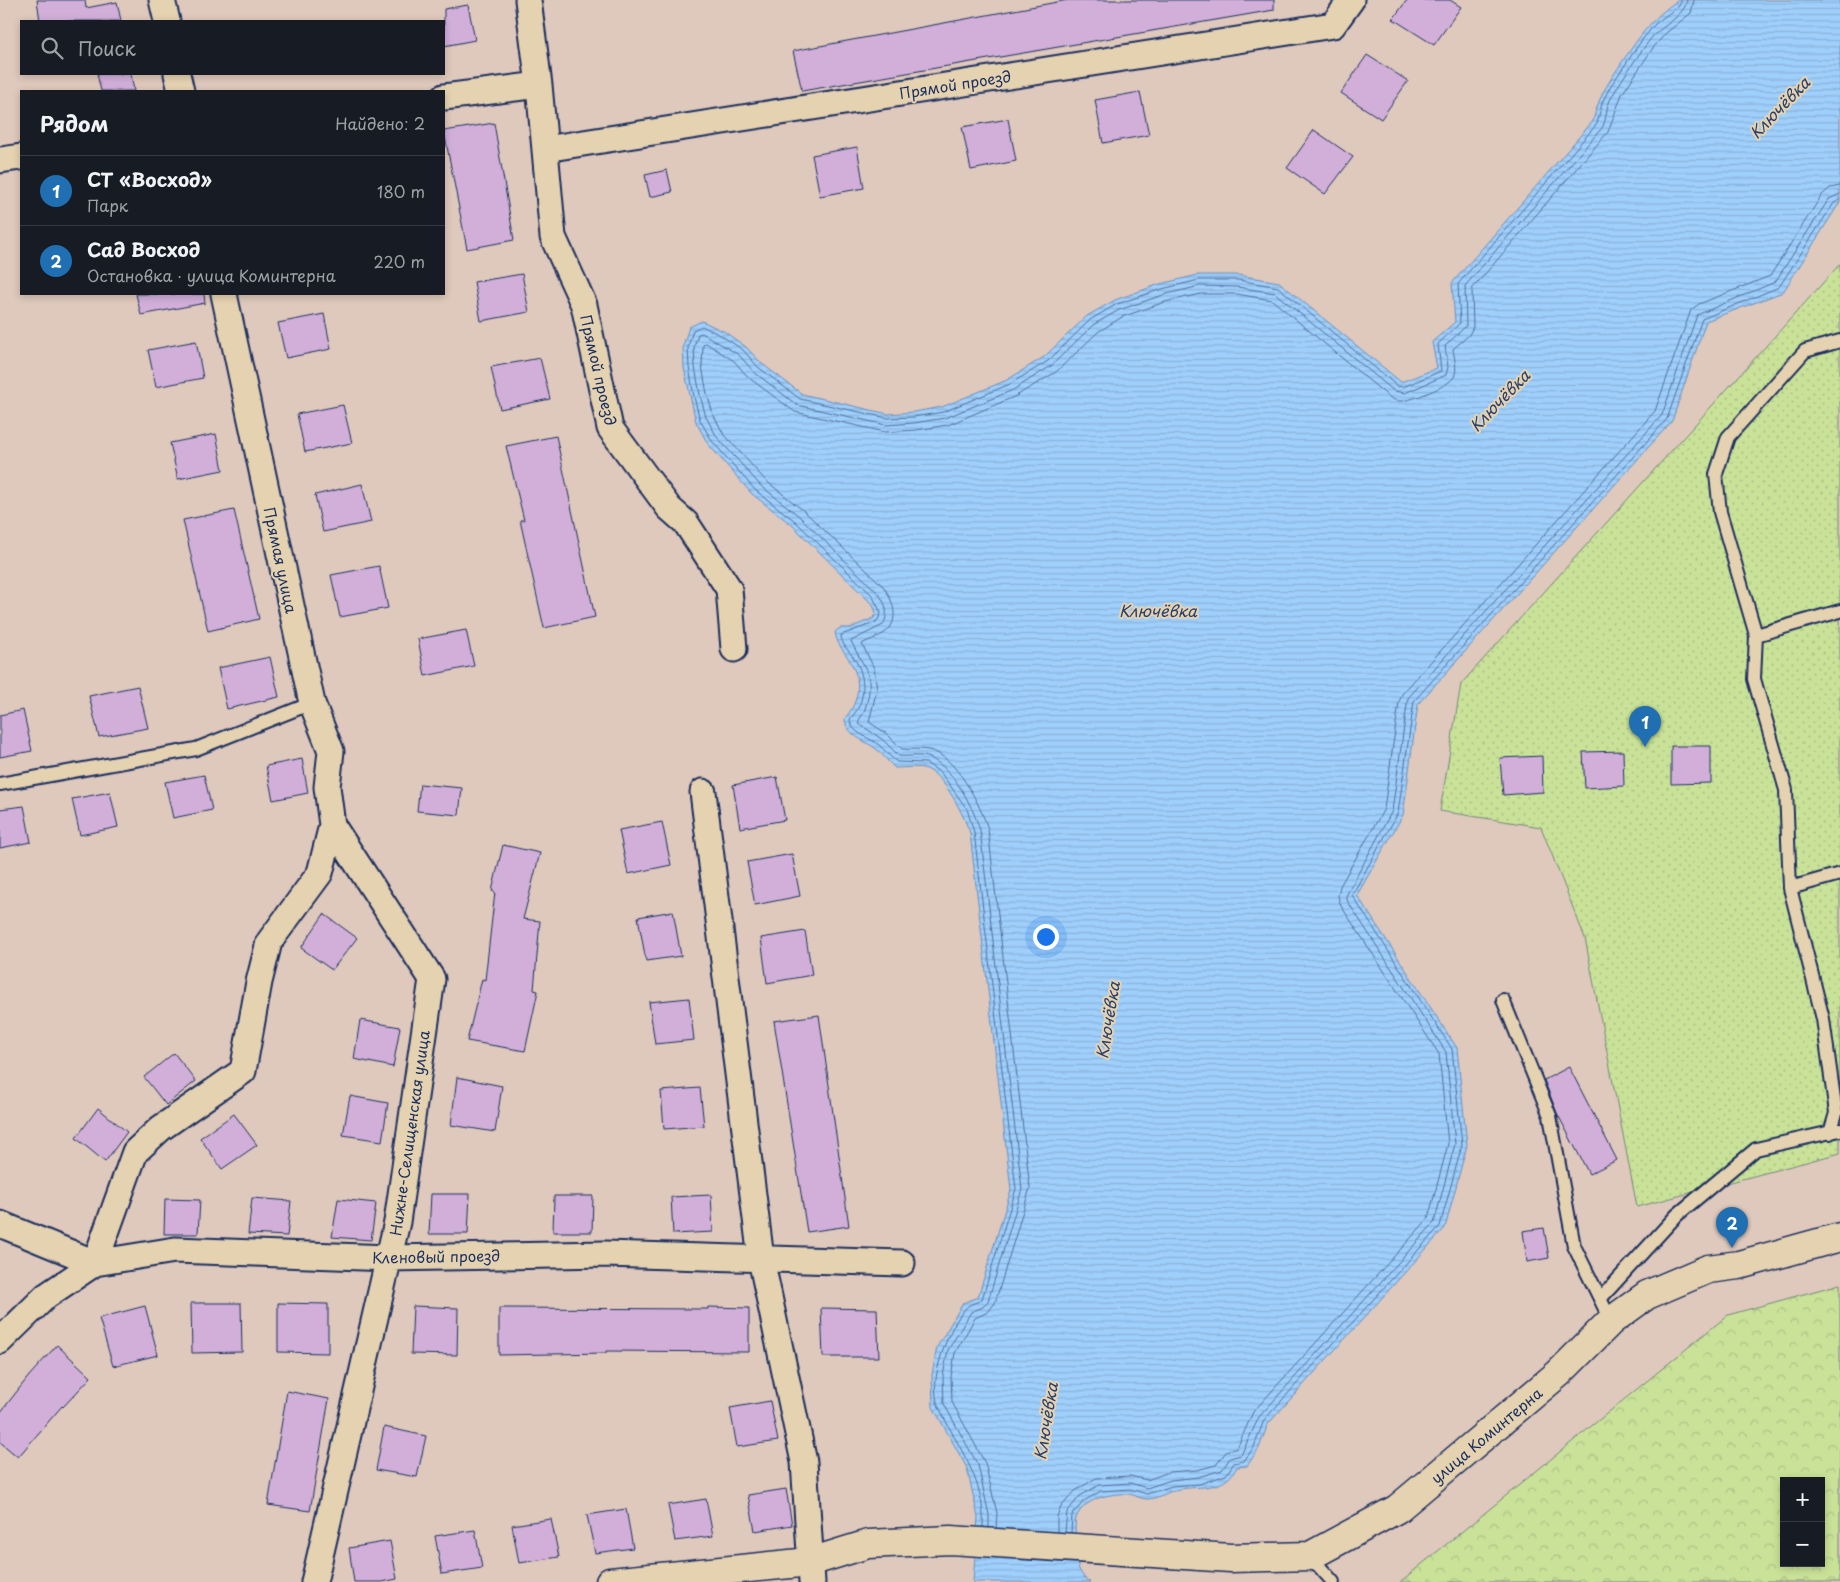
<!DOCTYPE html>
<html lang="ru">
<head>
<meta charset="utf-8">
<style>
  body { margin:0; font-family:"Playpen Sans",sans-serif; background:#242831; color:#f1f3f6 }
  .controls { position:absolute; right:15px; bottom:15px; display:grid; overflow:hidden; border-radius:0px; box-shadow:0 2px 8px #0003 }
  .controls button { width:45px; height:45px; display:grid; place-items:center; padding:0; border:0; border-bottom:1px solid #363941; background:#171b24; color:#f1f3f6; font:25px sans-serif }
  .you { position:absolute; left:1045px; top:936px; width:18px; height:18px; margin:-12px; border:4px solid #fff; border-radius:50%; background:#1a73e8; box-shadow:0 0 0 8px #1a73e833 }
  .badge { display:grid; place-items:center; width:32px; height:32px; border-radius:50%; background:#1f6fb2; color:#fff; font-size:16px; font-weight:700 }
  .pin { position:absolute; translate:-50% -41px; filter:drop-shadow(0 1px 2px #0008) }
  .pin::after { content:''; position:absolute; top:26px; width:18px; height:15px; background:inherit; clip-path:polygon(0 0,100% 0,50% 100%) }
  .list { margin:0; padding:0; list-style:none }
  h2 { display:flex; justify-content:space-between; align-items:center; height:65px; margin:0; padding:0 20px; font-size:21px }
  h2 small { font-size:16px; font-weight:400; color:#9ea1a6 }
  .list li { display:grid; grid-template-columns:32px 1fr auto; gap:15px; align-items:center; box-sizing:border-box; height:70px; padding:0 20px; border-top:1px solid #363941 }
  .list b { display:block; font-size:19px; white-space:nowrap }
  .list p { margin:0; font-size:16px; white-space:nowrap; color:#9ea1a6 }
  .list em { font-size:16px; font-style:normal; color:#9ea1a6 }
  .icon { flex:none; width:28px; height:28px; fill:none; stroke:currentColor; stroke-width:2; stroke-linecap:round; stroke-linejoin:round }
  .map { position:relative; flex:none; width:1840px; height:1582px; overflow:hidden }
  .search { position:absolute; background:#171b24; box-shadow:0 2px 8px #0003; left:20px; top:20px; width:425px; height:55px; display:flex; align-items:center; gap:12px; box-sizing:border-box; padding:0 18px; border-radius:0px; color:#9ea1a6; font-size:19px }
  .panel { position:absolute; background:#171b24; box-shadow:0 2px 8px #0003; left:20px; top:90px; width:425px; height:205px; border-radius:0px }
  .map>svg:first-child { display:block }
</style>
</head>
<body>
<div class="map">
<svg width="1840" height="1582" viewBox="0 0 1840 1582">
  <defs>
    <pattern id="forest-crowns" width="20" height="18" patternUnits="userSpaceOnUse" patternTransform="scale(1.25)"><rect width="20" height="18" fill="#c9e298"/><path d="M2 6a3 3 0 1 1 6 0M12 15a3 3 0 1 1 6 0" fill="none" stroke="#acc285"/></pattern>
    <pattern id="park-dots" width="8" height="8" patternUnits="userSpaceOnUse" patternTransform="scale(1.25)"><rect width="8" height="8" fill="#c9e298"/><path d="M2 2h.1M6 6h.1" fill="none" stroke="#acc285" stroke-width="1.8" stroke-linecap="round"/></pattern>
    <pattern id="water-rules" width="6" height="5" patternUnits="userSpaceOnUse" patternTransform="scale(1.25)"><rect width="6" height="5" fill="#9fcffb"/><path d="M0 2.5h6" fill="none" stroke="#88b2da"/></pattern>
  </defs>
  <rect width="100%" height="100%" fill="#dfc8bc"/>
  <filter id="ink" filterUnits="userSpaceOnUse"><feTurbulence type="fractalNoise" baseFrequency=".02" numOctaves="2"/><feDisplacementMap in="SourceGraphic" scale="10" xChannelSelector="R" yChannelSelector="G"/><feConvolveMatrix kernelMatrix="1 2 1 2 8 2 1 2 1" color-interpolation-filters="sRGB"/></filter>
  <g filter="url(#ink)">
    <!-- forest -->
    <path fill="url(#forest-crowns)" stroke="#72887b" fill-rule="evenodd" d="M 1840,1284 L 1840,1582 L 1400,1582 L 1728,1315 ZM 1784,1481 L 1821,1481 L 1821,1563 L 1784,1563 Z"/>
    <!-- park -->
    <path fill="url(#park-dots)" stroke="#72887b" d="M 1840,264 L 1840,1153 L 1637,1207 L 1585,938 L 1541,827 L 1440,811 L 1461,684 Z"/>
    <!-- water -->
    <path fill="url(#water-rules)" stroke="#6a8fbc" d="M 1678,0 L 1840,0 L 1840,202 L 1783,292 L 1706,321 L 1672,421 L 1418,704 L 1403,815 L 1357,895 L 1457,1048 L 1467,1145 L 1445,1228 L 1268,1424 L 1259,1448 L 1247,1466 L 1237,1467 C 1222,1495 1197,1483 1172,1491 C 1164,1494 1156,1499 1147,1499 C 1141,1499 1135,1495 1129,1494 C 1110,1493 1084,1498 1076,1518 C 1074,1525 1076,1538 1076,1545 C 1076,1561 1076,1572 1090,1582 L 973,1582 L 978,1517 L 967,1468 L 933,1407 L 932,1375 L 937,1347 L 963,1303 L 978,1297 L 1011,1190 L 970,833 C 963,814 946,778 927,769 C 919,766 904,768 895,768 C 888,762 882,753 875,748 C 863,740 845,734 845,718 C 859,702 862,682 851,663 C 845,651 837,646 835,632 L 840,628 L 850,628 L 874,618 L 876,613 L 873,605 L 792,525 L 752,494 L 708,444 L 696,422 L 684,368 L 683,346 L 689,327 L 702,321 L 725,332 L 746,347 L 761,363 L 802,394 L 888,414 L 914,412 L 942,407 L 1007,380 L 1044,357 L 1087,316 L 1115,300 L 1160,284 L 1198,275 L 1238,275 L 1279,282 L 1401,382 L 1437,368 L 1432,342 L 1455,322 L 1452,283 L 1593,121 C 1599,95 1608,84 1622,62 C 1641,35 1650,20 1678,0 Z"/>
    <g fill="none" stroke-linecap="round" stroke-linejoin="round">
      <!-- shore -->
      <path stroke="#506f9d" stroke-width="1" d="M 983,1527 C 986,1480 957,1447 939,1407 C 927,1382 948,1327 966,1308 C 970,1303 978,1303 982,1299 L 1016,1189 L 974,832 L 967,809 L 941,773 L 926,763 L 897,762 C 890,757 886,751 879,745 C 871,738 850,733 850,719 C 866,703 867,677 854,658 C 849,651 841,644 841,635 L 877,622 L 881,613 L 872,595 L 795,521 L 755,490 L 712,441 L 700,420 L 694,397 L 689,367 L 688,347 L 693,330 L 702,326 L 722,336 L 743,350 L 758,367 L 800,399 L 887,418 L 914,417 L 943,412 L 1010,384 L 1048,361 L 1090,320 L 1117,304 L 1162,289 L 1199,280 L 1238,280 L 1278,287 L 1397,386 L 1403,387 L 1441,371 L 1438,344 L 1460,323 L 1458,284 L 1597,124 L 1602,103 L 1610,87 L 1642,40 L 1656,23 L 1679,6 L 1681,0
        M 989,1527 L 989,1515 L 978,1465 L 944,1404 L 943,1376 L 948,1350 L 971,1312 L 983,1307 L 988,1301 L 1022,1189 L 980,830 C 973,807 954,769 930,758 C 922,754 908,757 899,756 L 883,740 L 858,723 C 859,718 864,714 865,709 C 876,674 864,669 851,641 L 883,625 C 890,612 885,601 876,591 L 799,516 L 760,485 L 717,437 L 706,417 L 700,395 L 695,367 L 694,347 L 698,334 L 702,333 L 739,355 L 754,372 L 797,405 L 886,425 L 914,423 L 945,418 L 1013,390 L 1051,366 L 1093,325 L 1119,310 L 1163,295 L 1200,286 L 1237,287 L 1275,293 L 1394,391 L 1405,393 L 1446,375 L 1448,367 L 1445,346 L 1466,326 L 1465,286 L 1602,128 C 1606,121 1606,113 1608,105 C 1613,91 1643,48 1653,36 C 1663,26 1686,14 1687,0
        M 996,1528 L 997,1513 L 985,1463 L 952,1402 L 951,1377 L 955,1353 L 975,1318 L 988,1312 L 995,1303 L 1030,1188 L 988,829 C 980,804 956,756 929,750 C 920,748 911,750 902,749 L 887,734 L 869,722 L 877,689 L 874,668 L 862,644 C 868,640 877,638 883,634 C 902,622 893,599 882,585 L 804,511 L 765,480 L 723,433 L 713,414 L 707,394 L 702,366 L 703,345 L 706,343 L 734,361 L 749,378 L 795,412 L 885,432 L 916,430 L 948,425 L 1016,396 L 1056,372 L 1098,332 L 1122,317 L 1165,302 L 1201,294 L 1236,294 L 1272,300 L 1389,397 C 1393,399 1396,401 1400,401 C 1411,401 1449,386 1454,377 C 1458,368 1454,358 1453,349 L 1469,335 L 1473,327 L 1472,289 L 1608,132 L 1622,94 L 1653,48 L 1666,33 L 1691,13 L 1694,0
        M 1057,1532 L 1057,1516 L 1061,1507 L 1075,1491 L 1096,1478 L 1130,1476 L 1147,1480 L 1169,1472 L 1197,1470 L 1216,1465 L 1226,1452 L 1237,1448 L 1253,1412 L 1428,1219 L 1448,1144 L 1439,1054 L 1341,906 L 1338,896 L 1340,886 L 1384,809 L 1399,702 L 1402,694 L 1655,411 L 1691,310 L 1699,304 L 1770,276 L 1822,195 L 1830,188 L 1840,186
        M 1065,1532 L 1067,1512 L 1080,1496 L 1099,1485 L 1130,1483 L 1147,1488 L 1171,1480 L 1198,1477 L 1222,1470 L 1230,1458 L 1241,1455 L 1259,1417 L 1434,1223 L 1455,1144 L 1446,1052 L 1348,902 L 1346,896 L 1392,811 L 1408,698 L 1662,415 L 1697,315 L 1775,282 L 1829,199 L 1840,194
        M 1071,1533 L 1072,1515 L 1084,1501 L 1101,1491 L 1130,1489 L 1147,1494 L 1172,1486 L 1199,1484 L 1226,1475 L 1234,1463 L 1244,1461 L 1254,1447 L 1264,1420 L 1440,1226 L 1462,1145 L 1452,1049 L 1352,895 L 1398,813 L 1414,701 L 1667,419 L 1702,319 L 1779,287 L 1834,203 L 1840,200"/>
    </g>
    <!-- building -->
    <path fill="#d1afd9" stroke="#1b2f5e" d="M 37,0 L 85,0 L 86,8 L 117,2 L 121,21 L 40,21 Z
      M 1068,0 L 1274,0 L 1274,10 L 802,91 L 793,51 Z
      M 1407,0 L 1450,0 L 1461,7 L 1434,45 L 1393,19 Z
      M 468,5 L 475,40 L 444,46 L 444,9 Z
      M 1367,55 L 1408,81 L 1381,119 L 1341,93 Z
      M 97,74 L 131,74 L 134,91 L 101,91 Z
      M 1140,92 L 1149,135 L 1103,143 L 1095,100 Z
      M 1008,119 L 1016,161 L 971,170 L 962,127 Z
      M 494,123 L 514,240 L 467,249 L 444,131 Z
      M 1314,130 L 1353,157 L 1325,194 L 1287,168 Z
      M 857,147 L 864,188 L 820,196 L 812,155 Z
      M 667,170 L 672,192 L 650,197 L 645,175 Z
      M 522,274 L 529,312 L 481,321 L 474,282 Z
      M 136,294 L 204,294 L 205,303 L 141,315 Z
      M 324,314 L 331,349 L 286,358 L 278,323 Z
      M 196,341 L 203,378 L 156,387 L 148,350 Z
      M 540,358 L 550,399 L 500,409 L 491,367 Z
      M 343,405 L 352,443 L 305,452 L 297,414 Z
      M 216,434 L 223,470 L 178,479 L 170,443 Z
      M 556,436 L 595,617 L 544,628 L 520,520 L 524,520 L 506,446 Z
      M 362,484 L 371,522 L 323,532 L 315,495 Z
      M 234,510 L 259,619 L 208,631 L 183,520 Z
      M 379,566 L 388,608 L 340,617 L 331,575 Z
      M 466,630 L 474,666 L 425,676 L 418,639 Z
      M 270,657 L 279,697 L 227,709 L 218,668 Z
      M 138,686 L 148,728 L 99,737 L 89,696 Z
      M 23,710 L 32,751 L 0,757 L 0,715 Z
      M 1671,746 L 1711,746 L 1711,783 L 1671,784 Z
      M 1623,751 L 1624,786 L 1585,788 L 1583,752 Z
      M 1542,756 L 1543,792 L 1503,795 L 1500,758 Z
      M 302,759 L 308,793 L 273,800 L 266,766 Z
      M 204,775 L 212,810 L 173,818 L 165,782 Z
      M 777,777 L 785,820 L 740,828 L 733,785 Z
      M 420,784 L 462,788 L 459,815 L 417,811 Z
      M 110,792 L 118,827 L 80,835 L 72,799 Z
      M 24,806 L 31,842 L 0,848 L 0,809 Z
      M 662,822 L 671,865 L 628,874 L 619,830 Z
      M 503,845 L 540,853 L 523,919 L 540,921 L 534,990 L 538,991 L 525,1051 L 467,1041 L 482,979 L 485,980 L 495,892 L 492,891 Z
      M 792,854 L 800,896 L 755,905 L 747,862 Z
      M 673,911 L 681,956 L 646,961 L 638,917 Z
      M 324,914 L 357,938 L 332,970 L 301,948 Z
      M 805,931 L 812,975 L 767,983 L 761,938 Z
      M 689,998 L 694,1040 L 655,1044 L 649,1002 Z
      M 819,1015 L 849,1226 L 807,1232 L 774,1021 Z
      M 360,1020 L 400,1027 L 393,1067 L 354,1059 Z
      M 174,1053 L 196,1081 L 166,1105 L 144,1077 Z
      M 1569,1067 L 1617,1160 L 1589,1174 L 1557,1113 L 1544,1080 Z
      M 457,1077 L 502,1086 L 495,1132 L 451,1125 Z
      M 700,1088 L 704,1126 L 664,1129 L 661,1091 Z
      M 350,1096 L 388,1103 L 382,1141 L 343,1135 Z
      M 98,1108 L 127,1132 L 105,1162 L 76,1138 Z
      M 234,1114 L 257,1145 L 222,1169 L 200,1138 Z
      M 431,1194 L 470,1194 L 468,1234 L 429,1234 Z
      M 711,1195 L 713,1232 L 673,1234 L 671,1197 Z
      M 554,1196 L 593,1196 L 592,1232 L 553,1232 Z
      M 252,1198 L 291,1201 L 287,1236 L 248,1234 Z
      M 165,1199 L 200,1200 L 198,1234 L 164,1234 Z
      M 338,1199 L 376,1203 L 371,1240 L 332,1237 Z
      M 1544,1228 L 1549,1258 L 1527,1262 L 1523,1231 Z
      M 191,1303 L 241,1303 L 242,1352 L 192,1353 Z
      M 278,1303 L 328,1304 L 328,1353 L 278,1352 Z
      M 145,1306 L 158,1355 L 113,1366 L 99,1318 Z
      M 413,1306 L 458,1308 L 457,1355 L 411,1354 Z
      M 708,1307 L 749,1308 L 749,1352 L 606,1351 L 606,1353 L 499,1355 L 499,1308 L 708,1309 Z
      M 821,1308 L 877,1309 L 879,1357 L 823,1357 Z
      M 57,1345 L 91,1377 L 63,1407 L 62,1406 L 18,1457 L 0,1442 L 0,1413 L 29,1376 Z
      M 287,1391 L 329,1399 L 310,1511 L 268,1505 Z
      M 770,1401 L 778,1441 L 737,1447 L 730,1408 Z
      M 384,1427 L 426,1436 L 417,1477 L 376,1470 Z
      M 786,1489 L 792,1525 L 755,1531 L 748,1495 Z
      M 706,1499 L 713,1536 L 675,1541 L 668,1505 Z
      M 626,1509 L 633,1548 L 595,1553 L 587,1515 Z
      M 551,1519 L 559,1557 L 519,1563 L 512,1525 Z
      M 475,1530 L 482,1568 L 442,1574 L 435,1536 Z
      M 390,1541 L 397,1579 L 382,1582 L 354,1582 L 349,1548 Z"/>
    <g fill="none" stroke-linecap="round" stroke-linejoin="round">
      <defs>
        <path id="lane" d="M 1756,635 L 1840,611
          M 0,784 L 196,749 L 312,703
          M 1790,888 L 1840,874
          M 1503,1000 L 1550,1116 L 1574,1246 L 1611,1321
          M 1830,1133 L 1836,1113 L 1823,1019 L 1790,888 L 1786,790 L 1754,679 L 1756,635 L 1720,512 L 1716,474 L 1728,437 L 1805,351 L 1840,341
          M 1600,1299 L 1677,1215 L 1756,1149 L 1840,1130
          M 1310,1556 L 1333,1582"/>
        <path id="street" d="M 162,0 L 167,21
          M 528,0 L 539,85 L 553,237 L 584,305 L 610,428 L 669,508 L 686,523 L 729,589 L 734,649
          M 177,74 L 181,91
          M 444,97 L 539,85
          M 545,149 L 1333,25 L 1351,0
          M 0,160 L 21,157
          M 703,792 L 761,1259 L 804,1462 L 812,1582
          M 0,1224 L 95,1263
          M 95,1263 L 135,1152 L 161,1128 L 243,1071 L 259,982 L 269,942 L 320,873 L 332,825 L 327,787 L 331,751 L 312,703 L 224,294
          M 0,1341 L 46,1296 L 95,1263 L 175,1250 L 389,1258 L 605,1254 L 902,1263
          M 314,1582 L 397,1222 L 432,979 L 332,825"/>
        <path id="secondary" d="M 610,1582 L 810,1562 L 868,1544 L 950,1540 L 1231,1558 L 1310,1556 L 1397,1509 L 1559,1373 L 1611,1321 L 1647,1295 L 1708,1269 L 1739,1265 L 1840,1237"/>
      </defs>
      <!-- lane casing -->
      <use href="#lane" stroke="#1b2f5e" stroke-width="16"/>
      <!-- street casing -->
      <use href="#street" stroke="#1b2f5e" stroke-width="29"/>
      <!-- secondary casing -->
      <use href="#secondary" stroke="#1b2f5e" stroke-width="31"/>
      <!-- lane -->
      <use href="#lane" stroke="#e5d2b0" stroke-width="12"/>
      <!-- street -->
      <use href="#street" stroke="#e5d2b0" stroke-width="25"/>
      <!-- secondary -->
      <use href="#secondary" stroke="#e5d2b0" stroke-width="28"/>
    </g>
  </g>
  <g text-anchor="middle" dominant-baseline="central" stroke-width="4" stroke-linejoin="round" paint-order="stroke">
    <!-- street labels -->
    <g font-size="15" fill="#1b2f5e" stroke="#e5d2b0">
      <text transform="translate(955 84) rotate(-9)">Прямой проезд</text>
      <text transform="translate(599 370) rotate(77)">Прямой проезд</text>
      <text transform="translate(281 560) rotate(78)">Прямая улица</text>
      <text transform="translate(409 1133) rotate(-82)">Нижне-Селищенская улица</text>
      <text transform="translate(436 1256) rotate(-1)">Кленовый проезд</text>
      <text transform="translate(1486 1435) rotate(-40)">улица Коминтерна</text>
    </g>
    <!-- water labels -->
    <g font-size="16" font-style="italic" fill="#283f6e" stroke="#e5d2b0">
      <text transform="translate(1779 107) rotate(-46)">Ключёвка</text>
      <text transform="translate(1499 400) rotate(-46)">Ключёвка</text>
      <text x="1158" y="610">Ключёвка</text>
      <text transform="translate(1107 1020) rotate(-81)">Ключёвка</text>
      <text transform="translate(1045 1421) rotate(-81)">Ключёвка</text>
    </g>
  </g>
</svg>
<div class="controls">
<button>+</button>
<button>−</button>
</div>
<div class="you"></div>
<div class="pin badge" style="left:1645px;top:747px">1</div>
<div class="pin badge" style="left:1732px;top:1248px">2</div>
<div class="search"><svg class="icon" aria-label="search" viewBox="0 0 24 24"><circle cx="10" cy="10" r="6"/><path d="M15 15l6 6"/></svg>Поиск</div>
<section class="panel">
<h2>Рядом<small>Найдено: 2</small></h2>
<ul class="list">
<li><span class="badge">1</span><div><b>СТ «Восход»</b><p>Парк</p></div><em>180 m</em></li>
<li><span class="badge">2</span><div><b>Сад Восход</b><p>Остановка · улица Коминтерна</p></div><em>220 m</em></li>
</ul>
</section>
</div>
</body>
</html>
